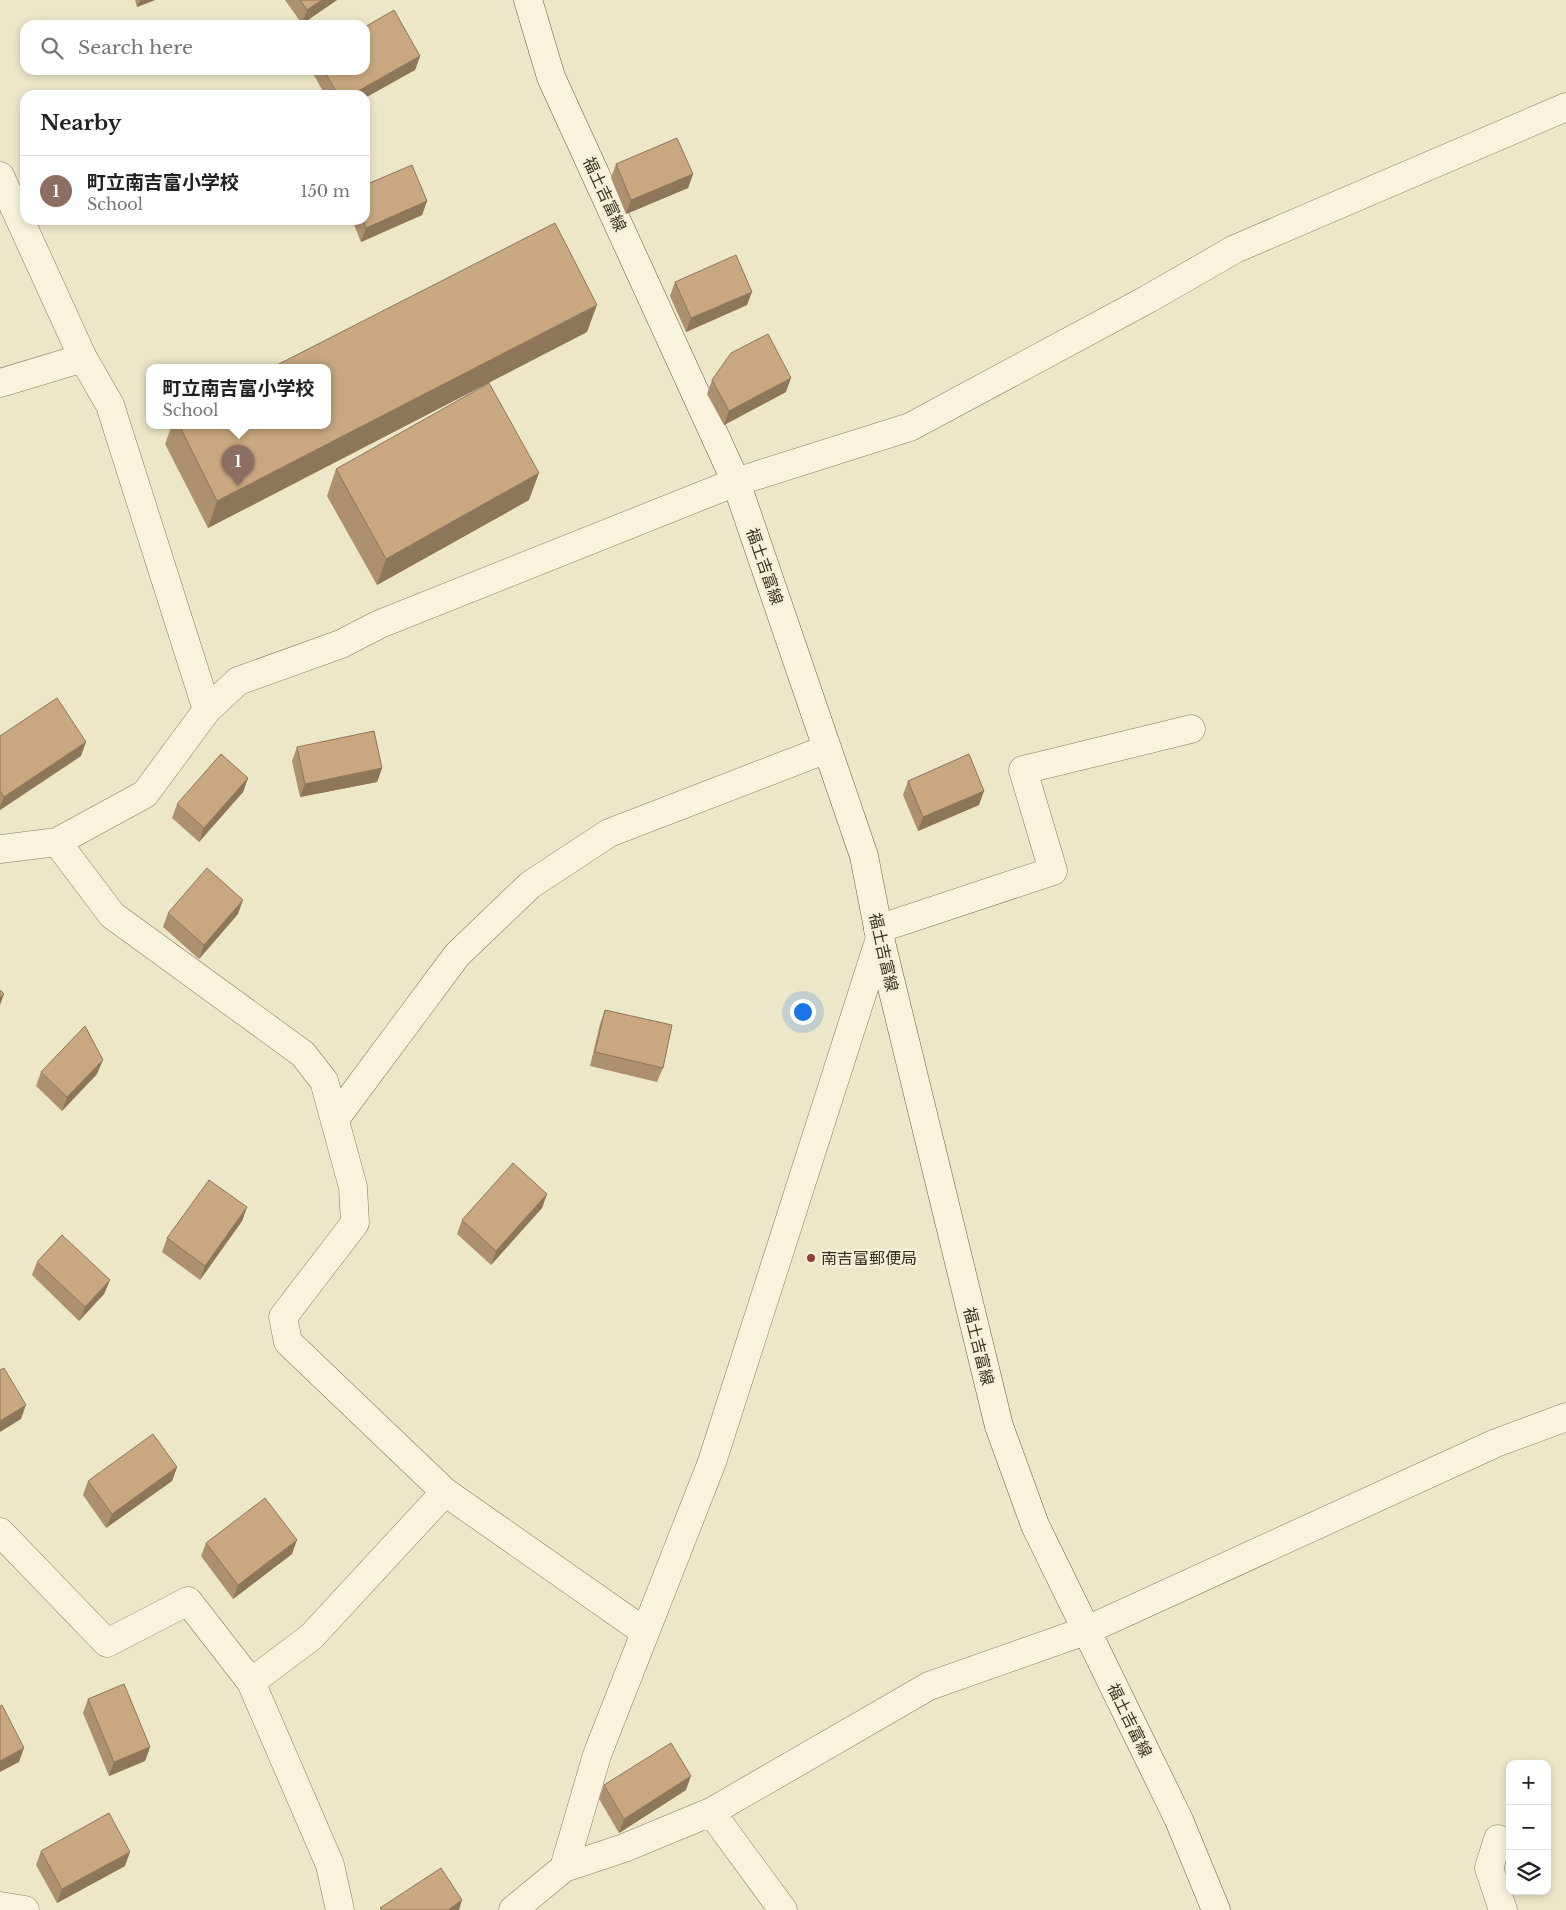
<!DOCTYPE html>
<html lang="en">
<head>
<meta charset="utf-8">
<style>
  body { margin:0; font-family:"Libre Baskerville","Noto Sans JP",serif; background:#f2f2f2; color:#202124 }
  .controls { position:absolute; right:15px; bottom:15px; display:grid; overflow:hidden; border-radius:10px; box-shadow:0 2px 8px #0003 }
  .controls button { width:45px; height:45px; display:grid; place-items:center; padding:0; border:0; border-bottom:1px solid #e0e0e0; background:#fff; color:#202124; font:25px sans-serif }
  .you { position:absolute; left:802px; top:1011px; width:18px; height:18px; margin:-12px; border:4px solid #fff; border-radius:50%; background:#1a73e8; box-shadow:0 0 0 8px #1a73e833 }
  .badge { display:grid; place-items:center; width:32px; height:32px; border-radius:50%; background:#963c31; color:#fff; font-size:16px; font-weight:700 }
  .pin { position:absolute; translate:-50% -41px; filter:drop-shadow(0 1px 2px #0008) }
  .pin::after { content:''; position:absolute; top:26px; width:18px; height:15px; background:inherit; clip-path:polygon(0 0,100% 0,50% 100%) }
  .popup { position:absolute; left:146px; top:364px; width:185px; height:65px; box-sizing:border-box; display:grid; place-content:center; border-radius:10px; background:#fff; filter:drop-shadow(0 1px 4px #0005); font-size:16px; white-space:nowrap; color:#757577 }
  .popup b { font-size:19px; color:#202124 }
  .popup::after { content:''; position:absolute; left:50%; top:100%; margin-left:-10px; border:10px solid transparent; border-top-color:#fff }
  .list { margin:0; padding:0; list-style:none }
  h2 { display:flex; justify-content:space-between; align-items:center; height:65px; margin:0; padding:0 20px; font-size:21px }
  h2 small { font-size:16px; font-weight:400; color:#757577 }
  .list li { display:grid; grid-template-columns:32px 1fr auto; gap:15px; align-items:center; box-sizing:border-box; height:70px; padding:0 20px; border-top:1px solid #e0e0e0 }
  .list b { display:block; font-size:19px; white-space:nowrap }
  .list p { margin:0; font-size:16px; white-space:nowrap; color:#757577 }
  .list em { font-size:16px; font-style:normal; color:#757577 }
  .icon { flex:none; width:28px; height:28px; fill:none; stroke:currentColor; stroke-width:2; stroke-linecap:round; stroke-linejoin:round }
  .map { position:relative; flex:none; width:1566px; height:1910px; overflow:hidden }
  .search { position:absolute; background:#fff; box-shadow:0 2px 8px #0003; left:20px; top:20px; width:350px; height:55px; display:flex; align-items:center; gap:12px; box-sizing:border-box; padding:0 18px; border-radius:15px; color:#757577; font-size:19px }
  .panel { position:absolute; background:#fff; box-shadow:0 2px 8px #0003; left:20px; top:90px; width:350px; height:135px; border-radius:15px }
  .map>svg:first-child { display:block }
</style>
</head>
<body>
<div class="map">
<svg width="1566" height="1910" viewBox="0 0 1566 1910">
  <rect width="100%" height="100%" fill="#ede7c9"/>
  <g fill="none" stroke-linecap="round" stroke-linejoin="round">
    <defs>
      <path id="street" d="M 0,176 L 83,358 L 110,405 L 207,710
        M 0,383 L 83,358
        M 57,842 L 112,915 L 303,1054 L 324,1081 L 353,1187 L 355,1223 L 283,1317 L 288,1342 L 445,1492 L 645,1632
        M 0,849 L 57,842 L 145,794 L 207,710 L 238,681 L 341,644 L 380,624 L 736,482 L 910,427 L 1148,299 L 1235,249 L 1566,107
        M 878,929 L 1053,871 L 1023,770 L 1191,729
        M 335,1119 L 457,955 L 530,885 L 609,833 L 827,749
        M 0,1532 L 107,1643 L 188,1601 L 251,1682
        M 711,1812 L 783,1910
        M 1498,1839 L 1489,1868 L 1503,1910
        M 564,1868 L 597,1755 L 712,1462 L 880,938
        M 0,1906 L 25,1910
        M 340,1910 L 330,1865 L 251,1682 L 311,1637 L 445,1492
        M 513,1910 L 564,1868 L 624,1848 L 711,1812 L 929,1686 L 1085,1631 L 1496,1443 L 1566,1417"/>
      <path id="secondary" d="M 528,0 L 551,77 L 736,482 L 864,856 L 880,938 L 999,1426 L 1035,1525 L 1179,1820 L 1216,1910"/>
    </defs>
    <!-- street casing -->
    <use href="#street" stroke="#897a5e" stroke-width="29"/>
    <!-- secondary casing -->
    <use href="#secondary" stroke="#6b5b41" stroke-width="29"/>
    <!-- street -->
    <use href="#street" stroke="#f8f3dc" stroke-width="28"/>
    <!-- secondary -->
    <use href="#secondary" stroke="#f8f3dc" stroke-width="28"/>
  </g>
  <!-- wall -->
  <path fill="#ad906f" d="M 135,0 L 155,0 L 137,7 Z
    M 285,0 L 337,0 L 302,24 Z
    M 420,56 L 415,70 L 365,95 L 325,95 L 311,70 L 365,70 Z
    M 616,164 L 693,174 L 688,188 L 626,214 L 611,178 Z
    M 427,201 L 422,215 L 361,242 L 352,220 L 365,220 Z
    M 675,282 L 747,305 L 686,332 L 670,296 Z
    M 587,332 L 208,528 L 165,444 L 172,425 L 327,425 Z
    M 712,380 L 786,392 L 724,425 L 707,394 Z
    M 336,469 L 529,500 L 377,585 L 327,496 Z
    M 0,736 L 81,756 L 0,810 Z
    M 297,747 L 382,768 L 377,782 L 300,797 L 292,761 Z
    M 248,778 L 243,792 L 199,842 L 172,818 L 177,804 Z
    M 908,781 L 979,805 L 918,831 L 903,795 Z
    M 168,913 L 238,914 L 199,959 L 163,927 Z
    M 605,1010 L 663,1068 L 657,1082 L 590,1066 L 600,1024 Z
    M 41,1072 L 97,1074 L 62,1111 L 36,1086 Z
    M 547,1194 L 542,1208 L 491,1265 L 457,1234 L 462,1220 Z
    M 247,1207 L 242,1221 L 200,1280 L 162,1252 L 167,1238 Z
    M 37,1262 L 110,1280 L 104,1294 L 79,1321 L 32,1275 Z
    M 177,1467 L 172,1481 L 106,1528 L 83,1495 L 88,1481 Z
    M 206,1543 L 292,1554 L 233,1599 L 201,1556 Z
    M 88,1699 L 150,1747 L 145,1761 L 109,1776 L 83,1713 Z
    M 604,1785 L 686,1790 L 619,1833 L 599,1799 Z
    M 41,1851 L 125,1866 L 57,1903 L 36,1865 Z"/>
  <!-- shaded-wall -->
  <path fill="#8d765a" d="M 140,0 L 155,0 L 137,7 Z
    M 322,0 L 337,0 L 302,24 L 307,10 Z
    M 420,56 L 415,70 L 365,98 L 365,95 L 351,95 Z
    M 693,174 L 688,188 L 626,214 L 631,200 Z
    M 427,201 L 422,215 L 361,242 L 366,228 Z
    M 752,292 L 747,305 L 686,332 L 691,318 Z
    M 597,305 L 587,332 L 208,528 L 217,501 Z
    M 791,378 L 786,392 L 724,425 L 729,411 Z
    M 539,473 L 529,500 L 377,585 L 386,559 Z
    M 86,742 L 81,756 L 0,810 L 0,807 L 4,797 Z
    M 382,768 L 377,782 L 300,797 L 305,784 Z
    M 248,778 L 243,792 L 199,842 L 204,828 Z
    M 984,791 L 979,805 L 918,831 L 923,817 Z
    M 243,900 L 238,914 L 199,959 L 204,945 Z
    M 4,994 L 0,1005 L 0,998 Z
    M 103,1060 L 97,1074 L 62,1111 L 67,1097 Z
    M 547,1194 L 542,1208 L 491,1265 L 496,1251 Z
    M 247,1207 L 242,1221 L 200,1280 L 205,1266 Z
    M 110,1280 L 104,1294 L 79,1321 L 85,1307 Z
    M 26,1405 L 21,1419 L 0,1432 L 0,1421 Z
    M 177,1467 L 172,1481 L 106,1528 L 112,1514 Z
    M 297,1540 L 292,1554 L 233,1599 L 238,1585 Z
    M 150,1747 L 145,1761 L 109,1776 L 114,1762 Z
    M 24,1748 L 19,1762 L 0,1772 L 0,1761 Z
    M 691,1776 L 686,1790 L 619,1833 L 624,1819 Z
    M 130,1852 L 125,1866 L 57,1903 L 62,1889 Z
    M 462,1900 L 459,1910 L 448,1910 Z"/>
  <!-- building -->
  <path fill="#c9a881" stroke="#8d765a" d="M 300,0 L 322,0 L 307,10 Z
    M 394,10 L 420,56 L 351,95 L 338,95 L 324,70 L 365,70 L 365,27 Z
    M 677,138 L 693,174 L 631,200 L 616,164 Z
    M 412,165 L 427,201 L 366,228 L 363,220 L 365,220 L 365,185 Z
    M 555,223 L 597,305 L 217,501 L 179,425 L 327,425 L 327,367 L 273,367 Z
    M 736,255 L 752,292 L 691,318 L 675,282 Z
    M 768,334 L 791,378 L 729,411 L 712,380 L 731,353 Z
    M 489,383 L 539,473 L 386,559 L 336,469 Z
    M 57,698 L 86,742 L 4,797 L 0,791 L 0,736 Z
    M 374,731 L 382,768 L 305,784 L 297,747 Z
    M 221,754 L 248,778 L 204,828 L 177,804 Z
    M 969,754 L 984,791 L 923,817 L 908,781 Z
    M 207,868 L 243,900 L 204,945 L 168,913 Z
    M 0,990 L 4,994 L 0,998 Z
    M 605,1010 L 672,1025 L 663,1068 L 595,1052 Z
    M 85,1026 L 103,1060 L 67,1097 L 41,1072 Z
    M 513,1163 L 547,1194 L 496,1251 L 462,1220 Z
    M 209,1180 L 247,1207 L 205,1266 L 167,1238 Z
    M 62,1235 L 110,1280 L 85,1307 L 37,1262 Z
    M 4,1368 L 26,1405 L 0,1421 L 0,1370 Z
    M 153,1434 L 177,1467 L 112,1514 L 88,1481 Z
    M 265,1498 L 297,1540 L 238,1585 L 206,1543 Z
    M 124,1684 L 150,1747 L 114,1762 L 88,1699 Z
    M 2,1705 L 24,1748 L 0,1761 L 0,1706 Z
    M 671,1743 L 691,1776 L 624,1819 L 604,1785 Z
    M 109,1813 L 130,1852 L 62,1889 L 41,1851 Z
    M 441,1868 L 462,1900 L 448,1910 L 382,1910 L 380,1908 Z"/>
  <!-- markers -->
  <circle fill="#963c31" stroke="#f5f0d8" stroke-width="2" cx="811" cy="1258" r="5"/>
  <g text-anchor="middle" dominant-baseline="central" stroke-width="4.5" stroke-linejoin="round" paint-order="stroke">
    <!-- street labels -->
    <g font-size="16" fill="#3a3021" stroke="#f5f0d8">
      <text transform="translate(605 194) rotate(65)">福土吉富線</text>
      <text transform="translate(765 566) rotate(71)">福土吉富線</text>
      <text transform="translate(884 952) rotate(77)">福土吉富線</text>
      <text transform="translate(979 1346) rotate(76)">福土吉富線</text>
      <text transform="translate(1130 1720) rotate(64)">福土吉富線</text>
    </g>
    <!-- poi labels -->
    <g font-size="16" fill="#3a3021" stroke="#f5f0d8" text-anchor="start">
      <text x="821" y="1258">南吉富郵便局</text>
    </g>
  </g>
</svg>
<div class="controls">
<button>+</button>
<button>−</button>
<button><svg class="icon" aria-label="layers" viewBox="0 0 24 24"><path d="M12 4l9 5-9 5-9-5zM3 14l9 5 9-5"/></svg></button>
</div>
<div class="you"></div>
<div class="pin badge" style="left:238px;top:486px;background:#8d6e63">1</div>
<div class="popup"><b>町立南吉富小学校</b>School</div>
<div class="search"><svg class="icon" aria-label="search" viewBox="0 0 24 24"><circle cx="10" cy="10" r="6"/><path d="M15 15l6 6"/></svg>Search here</div>
<section class="panel">
<h2>Nearby<small></small></h2>
<ul class="list">
<li><span class="badge" style="background:#8d6e63">1</span><div><b>町立南吉富小学校</b><p>School</p></div><em>150 m</em></li>
</ul>
</section>
</div>
</body>
</html>
